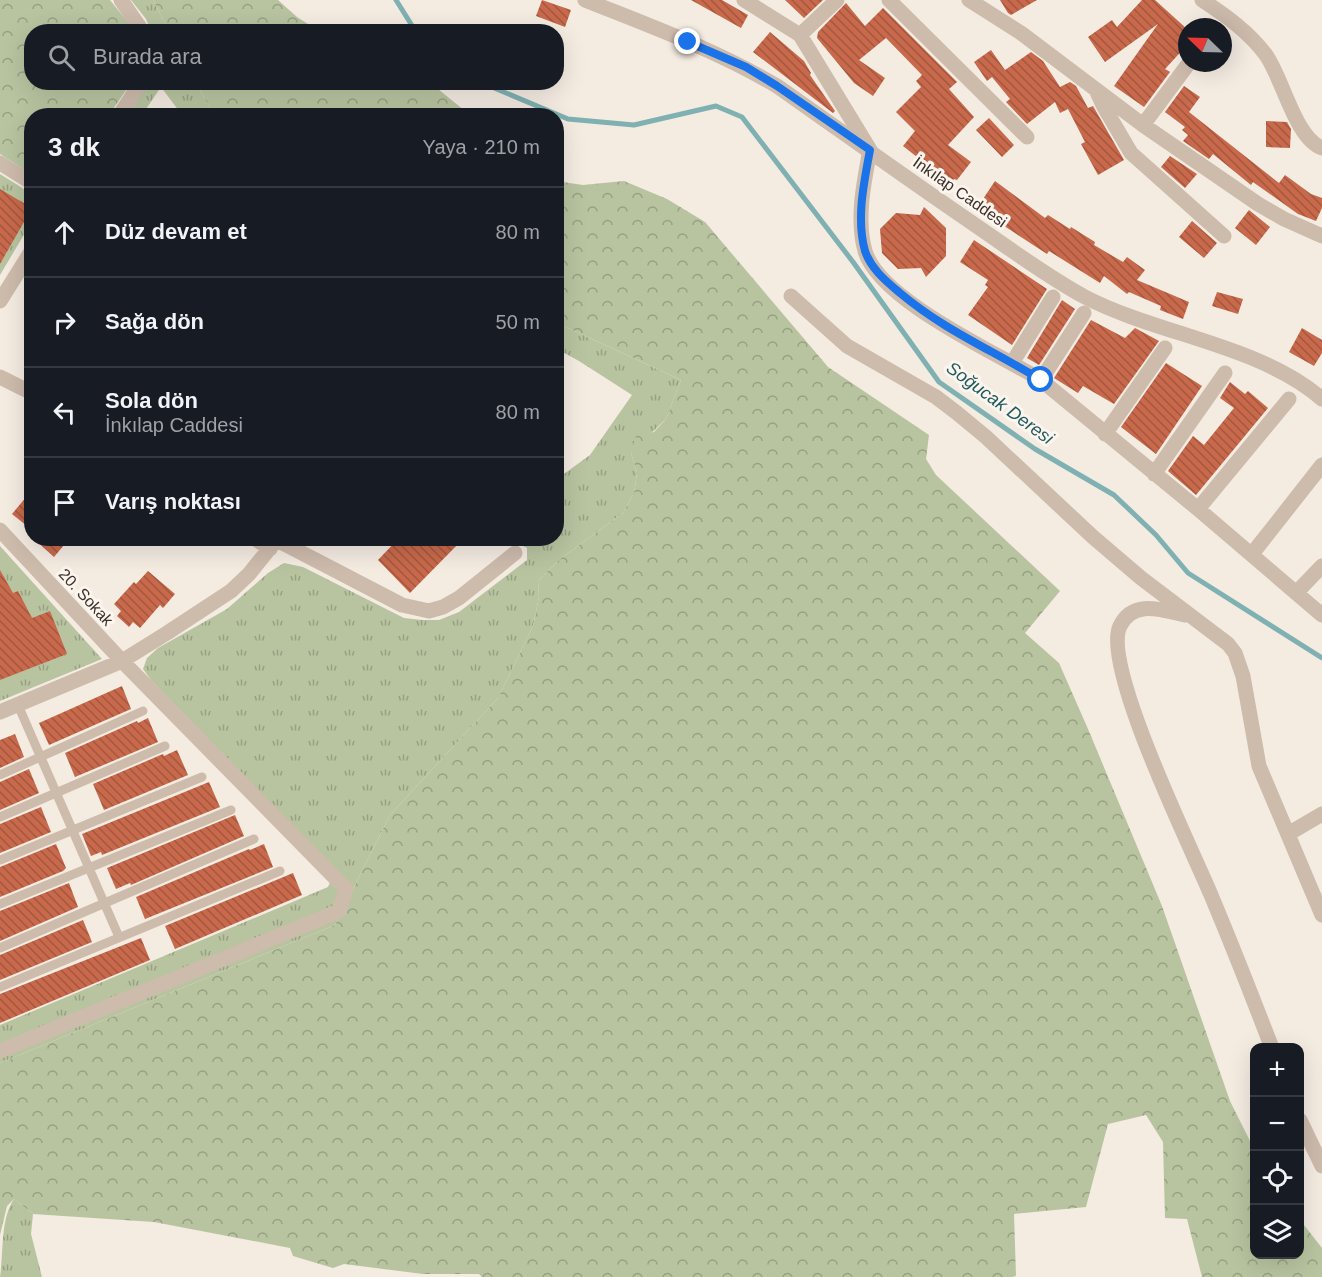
<!DOCTYPE html>
<html lang="tr">
<head>
<meta charset="utf-8">
<style>
  body { margin:0; font-family:Helvetica,sans-serif; background:#20242c; color:#f1f3f6 }
  .controls { position:absolute; right:18px; bottom:18px; display:grid; overflow:hidden; border-radius:12px; box-shadow:0 6px 24px #0002 }
  .controls button { width:54px; height:54px; display:grid; place-items:center; padding:0; border:0; border-bottom:2px solid #363941; background:#171b24; color:#f1f3f6; font:30px sans-serif }
  .compass { position:absolute; left:1178px; top:18px; width:54px; height:54px; border-radius:50%; background:#171b24; box-shadow:0 6px 24px #0002; rotate:293deg }
  .stop { position:absolute; width:18px; height:18px; margin:-14px; border:4px solid #1a73e8; border-radius:50%; background:#fff }
  .stop.end { background:#1a73e8; border-color:#fff; box-shadow:0 2px 6px #0008 }
  .list { margin:0; padding:0; list-style:none }
  h2 { display:flex; justify-content:space-between; align-items:center; height:78px; margin:0; padding:0 24px; font-size:26px }
  h2 small { font-size:20px; font-weight:400; color:#9ea1a6 }
  .list li { display:grid; grid-template-columns:39px 1fr auto; gap:18px; align-items:center; box-sizing:border-box; height:90px; padding:0 24px; border-top:2px solid #363941 }
  .list b { display:block; font-size:22px; white-space:nowrap }
  .list p { margin:0; font-size:20px; white-space:nowrap; color:#9ea1a6 }
  .list em { font-size:20px; font-style:normal; color:#9ea1a6 }
  .icon { flex:none; width:33px; height:33px; fill:none; stroke:currentColor; stroke-width:2; stroke-linecap:round; stroke-linejoin:round }
  .map { position:relative; flex:none; width:1322px; height:1277px; overflow:hidden }
  .search { position:absolute; background:#171b24; box-shadow:0 6px 24px #0002; left:24px; top:24px; width:540px; height:66px; display:flex; align-items:center; gap:15px; box-sizing:border-box; padding:0 21px; border-radius:24px; color:#9ea1a6; font-size:22px }
  .panel { position:absolute; background:#171b24; box-shadow:0 6px 24px #0002; left:24px; top:108px; width:540px; height:438px; border-radius:24px }
  .map>svg:first-child { display:block }
</style>
</head>
<body>
<div class="map">
<svg width="1322" height="1277" viewBox="0 0 1322 1277">
  <defs>
    <pattern id="grass-tufts" width="24" height="20" patternUnits="userSpaceOnUse" patternTransform="scale(1.5)"><rect width="24" height="20" fill="#b8c4a0"/><path d="M3 7l-1-3M5 7V3M7 7l1-3M15 17l-1-3M17 17v-4M19 17l1-3" fill="none" stroke="#97a083"/></pattern>
    <pattern id="forest-crowns" width="20" height="18" patternUnits="userSpaceOnUse" patternTransform="scale(1.5)"><rect width="20" height="18" fill="#b8c4a0"/><path d="M2 6a3 3 0 1 1 6 0M12 15a3 3 0 1 1 6 0" fill="none" stroke="#97a083"/></pattern>
    <pattern id="building-back-hatch" width="6" height="6" patternUnits="userSpaceOnUse" patternTransform="scale(1.5)"><rect width="6" height="6" fill="#c8694b"/><path d="M-1 5l2 2M0 0l6 6M5-1l2 2" fill="none" stroke="#a4573f"/></pattern>
  </defs>
  <rect width="100%" height="100%" fill="#f4ebe1"/>
  <!-- grass -->
  <path fill="url(#grass-tufts)" d="M 131,0 L 153,0 L 169,31 L 151,31 L 146,19 Z
    M 148,82 L 196,83 L 214,115 L 182,115 L 161,87 L 142,115 L 127,116 Z
    M 0,174 L 32,194 L 31,223 L 0,275 Z
    M 557,323 L 681,380 L 666,419 L 631,453 L 637,473 L 634,493 L 623,513 L 560,559 L 538,581 L 539,597 L 533,626 L 498,698 L 390,815 L 335,925 L 0,1063 L 0,1025 L 328,887 L 335,871 L 151,680 L 143,669 L 147,658 L 158,648 L 227,609 L 268,573 L 284,563 L 303,567 L 404,618 L 422,620 L 439,620 L 459,612 L 527,560 L 527,548 L 510,539 L 556,538 L 557,479 L 590,455 L 632,395 L 579,361 L 557,349 Z
    M 0,546 L 102,659 L 0,701 Z
    M 14,1199 L 33,1214 L 31,1234 L 42,1277 L 0,1277 C 4,1251 0,1220 14,1199 Z"/>
  <!-- forest -->
  <path fill="url(#forest-crowns)" d="M 0,0 L 110,0 L 135,31 L 32,32 L 32,82 L 131,83 L 109,115 L 32,116 L 31,174 L 0,154 Z
    M 153,0 L 278,0 L 297,17 L 319,31 L 169,31 Z
    M 196,83 L 423,83 L 438,89 L 470,115 L 214,115 Z
    M 556,181 L 583,185 L 624,181 L 667,199 L 705,222 L 828,367 L 929,435 L 926,459 L 936,475 L 1060,591 L 1025,633 L 1059,663 L 1088,729 L 1162,906 L 1230,1101 L 1254,1149 L 1254,1254 L 1300,1254 L 1300,1220 L 1322,1248 L 1322,1277 L 1202,1277 L 1187,1219 L 1165,1218 L 1163,1142 L 1146,1115 L 1108,1124 L 1086,1207 L 1014,1214 L 1016,1276 L 1012,1277 L 482,1277 L 479,1274 L 423,1274 L 344,1264 L 333,1268 L 293,1256 L 290,1248 L 154,1222 L 33,1214 L 14,1199 L 7,1206 L 0,1235 L 0,1063 L 335,925 L 390,815 L 498,698 L 533,626 L 539,597 L 538,581 L 560,559 L 623,513 L 634,493 L 637,473 L 631,453 L 636,436 L 654,432 L 666,419 L 681,380 L 557,323 Z"/>
  <g fill="none" stroke-linecap="round" stroke-linejoin="round">
    <!-- stream -->
    <path stroke="#7fb0b2" stroke-width="5" d="M 396,0 L 416,32
      M 480,82 L 568,119 L 634,125 L 716,106 L 742,117 L 853,262 L 939,382 L 1035,449 L 1114,495 L 1156,535 L 1188,573 L 1322,658"/>
  </g>
  <!-- building -->
  <path fill="url(#building-back-hatch)" d="M 542,0 L 571,10 L 565,27 L 536,16 Z
    M 691,0 L 722,0 L 748,15 L 741,28 Z
    M 785,0 L 823,0 L 804,18 Z
    M 1000,0 L 1037,0 L 1011,15 L 1008,13 Z
    M 1142,0 L 1155,0 L 1187,29 L 1187,45 L 1165,69 L 1170,72 L 1144,107 L 1114,86 L 1158,24 L 1105,62 L 1088,37 L 1112,20 L 1117,27 Z
    M 846,3 L 865,26 L 883,8 L 957,82 L 949,89 L 974,117 L 948,145 L 971,162 L 957,180 L 954,179 L 948,187 L 933,176 L 936,172 L 903,146 L 915,131 L 896,112 L 921,87 L 916,81 L 922,75 L 886,38 L 859,60 L 885,78 L 873,96 L 854,83 L 817,38 L 818,32 Z
    M 770,32 L 804,61 L 811,73 L 810,75 L 835,111 L 833,113 L 753,52 Z
    M 991,50 L 1005,70 L 1031,52 L 1043,61 L 1060,87 L 1070,82 L 1076,86 L 1088,108 L 1093,106 L 1124,160 L 1098,175 L 1081,144 L 1085,142 L 1068,109 L 1060,113 L 1055,102 L 1027,124 L 1006,102 L 1010,99 L 992,77 L 987,81 L 974,62 Z
    M 1184,86 L 1200,97 L 1189,112 L 1279,183 L 1285,175 L 1311,194 L 1322,198 L 1322,208 L 1316,221 L 1298,214 L 1253,182 L 1251,185 L 1213,154 L 1209,159 L 1183,141 L 1188,135 L 1182,130 L 1185,127 L 1165,112 Z
    M 989,118 L 1014,145 L 1002,157 L 976,130 Z
    M 1266,121 L 1287,122 L 1291,129 L 1290,148 L 1266,147 Z
    M 1170,156 L 1197,174 L 1185,188 L 1161,167 Z
    M 995,181 L 1045,218 L 1048,215 L 1070,229 L 1071,227 L 1095,242 L 1094,245 L 1123,262 L 1127,257 L 1145,270 L 1137,280 L 1189,302 L 1183,319 L 1160,310 L 1161,306 L 1129,292 L 1127,294 L 1104,276 L 1100,283 L 1049,251 L 1047,254 L 977,208 Z
    M 0,189 L 32,208 L 0,264 Z
    M 924,207 L 946,228 L 946,256 L 926,277 L 921,268 L 898,269 L 882,253 L 880,229 L 896,213 L 920,215 Z
    M 1249,210 L 1270,227 L 1256,245 L 1235,228 Z
    M 1192,221 L 1217,243 L 1204,258 L 1179,237 Z
    M 974,240 L 1047,289 L 1012,345 L 968,315 L 988,287 L 985,285 L 988,280 L 960,262 Z
    M 1217,292 L 1243,299 L 1238,314 L 1212,306 Z
    M 1062,300 L 1075,309 L 1039,365 L 1027,358 Z
    M 1091,320 L 1125,338 L 1135,328 L 1159,341 L 1114,404 L 1083,386 L 1078,393 L 1054,378 Z
    M 1302,328 L 1322,340 L 1322,353 L 1314,366 L 1289,352 Z
    M 1166,363 L 1202,386 L 1156,454 L 1121,427 Z
    M 1230,382 L 1245,394 L 1248,391 L 1268,408 L 1196,495 L 1168,471 L 1193,436 L 1204,445 L 1234,408 L 1220,398 Z
    M 32,490 L 32,530 L 12,514 Z
    M 33,538 L 70,538 L 54,557 Z
    M 399,538 L 408,538 L 416,546 L 424,538 L 464,538 L 410,593 L 378,560 Z
    M 0,570 L 13,593 L 18,591 L 32,618 L 50,611 L 67,654 L 0,680 Z
    M 148,571 L 175,594 L 163,608 L 160,605 L 140,628 L 133,622 L 129,627 L 117,616 L 121,611 L 114,604 L 134,582 L 136,584 Z
    M 122,686 L 131,709 L 49,745 L 39,723 Z
    M 148,718 L 158,742 L 75,777 L 65,753 L 137,721 L 138,723 Z
    M 15,734 L 24,757 L 0,768 L 0,740 Z
    M 177,750 L 188,775 L 104,810 L 93,784 L 163,754 L 164,756 Z
    M 29,769 L 39,793 L 0,810 L 0,782 Z
    M 209,782 L 220,807 L 102,855 L 101,852 L 91,856 L 82,834 Z
    M 41,807 L 51,832 L 0,853 L 0,824 Z
    M 235,815 L 244,836 L 131,885 L 130,883 L 116,889 L 107,868 Z
    M 56,844 L 66,868 L 63,871 L 0,897 L 0,867 Z
    M 264,844 L 273,867 L 145,919 L 136,897 L 249,849 L 250,850 Z
    M 293,873 L 302,895 L 175,949 L 165,926 Z
    M 69,883 L 78,907 L 0,941 L 0,911 Z
    M 83,920 L 92,942 L 0,980 L 0,955 Z
    M 141,938 L 150,960 L 0,1023 L 0,994 Z"/>
  <g fill="none" stroke-linecap="round" stroke-linejoin="round">
    <!-- service -->
    <path stroke="#cdbbac" stroke-width="9" d="M 18,705 L 119,937
      M 0,775 L 143,711
      M 0,817 L 165,746
      M 0,860 L 202,777
      M 0,904 L 231,810
      M 0,948 L 254,839
      M 0,987 L 280,871"/>
    <!-- minor -->
    <path stroke="#cdbbac" stroke-width="15" d="M 121,0 L 143,32
      M 744,0 L 800,35 L 870,150 C 864,182 856,219 865,251 C 879,300 997,353 1041,380 L 1198,509 L 1322,615
      M 889,0 L 1027,137
      M 969,0 L 1021,33 L 1143,125 L 1258,204 L 1284,219 L 1322,236
      M 1202,0 C 1225,15 1249,32 1266,55 C 1283,79 1295,138 1322,148
      M 800,35 L 837,0
      M 1097,92 L 1104,107 L 1131,153 L 1224,236
      M 119,116 L 141,82
      M 1143,125 L 1189,63
      M 0,163 L 32,183
      M 791,296 L 847,346 L 936,397 L 957,413 L 986,437 L 1093,537 L 1141,578 L 1228,644 L 1235,653 L 1243,676 L 1259,766 L 1322,915
      M 0,301 L 32,250
      M 1012,363 L 1053,297
      M 0,377 L 32,393
      M 1041,380 L 1084,313
      M 1105,434 L 1165,348
      M 1154,474 L 1225,373
      M 1198,509 L 1289,399
      M 0,530 L 122,661 L 346,889 L 339,911 L 0,1051
      M 254,538 L 270,549
      M 277,540 L 402,605 L 429,611 L 443,607 L 459,598 L 515,553
      M 1252,554 L 1322,465
      M 1296,593 L 1322,566
      M 1185,615 C 1162,610 1133,599 1120,626 C 1101,665 1192,849 1211,895 C 1232,945 1252,996 1272,1048
      M 0,712 L 122,661 L 167,633 L 231,591 L 249,574 L 278,538
      M 1288,834 L 1322,814
      M 1300,1120 L 1322,1166"/>
    <!-- tertiary -->
    <path stroke="#cdbbac" stroke-width="15" d="M 585,0 C 650,26 716,50 777,86 C 844,133 910,181 978,227 C 1013,251 1048,277 1085,297 C 1158,335 1260,345 1322,399"/>
  </g>
  <g fill="none" stroke-linecap="round" stroke-linejoin="round">
    <!-- route -->
    <path stroke="#1a73e8" stroke-width="8" d="M 688,42 L 746,67 L 777,86 L 870,150 C 864,182 856,219 865,251 C 871,269 886,281 900,293 C 944,330 992,350 1041,380"/>
  </g>
  <g text-anchor="middle" dominant-baseline="central" stroke-width="6" stroke-linejoin="round" paint-order="stroke">
    <!-- street labels -->
    <g font-size="16" fill="#3b302b" stroke="#fbf5ee">
      <text transform="translate(960 192) rotate(35)">İnkılap Caddesi</text>
      <text transform="translate(86 597) rotate(47)">20. Sokak</text>
    </g>
    <!-- water labels -->
    <g font-size="18" font-style="italic" fill="#1f5a5e" stroke="#fbf5ee">
      <text transform="translate(1000 403) rotate(36)">Soğucak Deresi</text>
    </g>
  </g>
</svg>
<div class="controls">
<button>+</button>
<button>−</button>
<button><svg class="icon" aria-label="locate" viewBox="0 0 24 24"><circle cx="12" cy="12" r="6"/><path d="M12 2v4M12 18v4M2 12h4M18 12h4"/></svg></button>
<button><svg class="icon" aria-label="layers" viewBox="0 0 24 24"><path d="M12 4l9 5-9 5-9-5zM3 14l9 5 9-5"/></svg></button>
</div>
<svg class="compass" viewBox="-18 -18 36 36"><path d="M0-13l5 13h-10z" fill="#e53935"/><path d="M0 13l5-13h-10z" fill="#9ea1a6"/></svg>
<div class="stop" style="left:1041px;top:380px"></div>
<div class="stop end" style="left:688px;top:42px"></div>
<div class="search"><svg class="icon" aria-label="search" viewBox="0 0 24 24"><circle cx="10" cy="10" r="6"/><path d="M15 15l6 6"/></svg>Burada ara</div>
<section class="panel">
<h2>3 dk<small>Yaya · 210 m</small></h2>
<ul class="list">
<li><svg class="icon" aria-label="ahead" viewBox="0 0 24 24"><path d="M12 20V5M6 11l6-6 6 6"/></svg><div><b>Düz devam et</b></div><em>80 m</em></li>
<li><svg class="icon" aria-label="right" viewBox="0 0 24 24"><path d="M7 20v-9h11M14 6l5 5-5 5"/></svg><div><b>Sağa dön</b></div><em>50 m</em></li>
<li><svg class="icon" aria-label="left" viewBox="0 0 24 24"><path d="M17 20v-9H6M10 6l-5 5 5 5"/></svg><div><b>Sola dön</b><p>İnkılap Caddesi</p></div><em>80 m</em></li>
<li><svg class="icon" aria-label="arrive" viewBox="0 0 24 24"><path d="M6 21V4h12l-3 4 3 4H6"/></svg><div><b>Varış noktası</b></div></li>
</ul>
</section>
</div>
</body>
</html>
